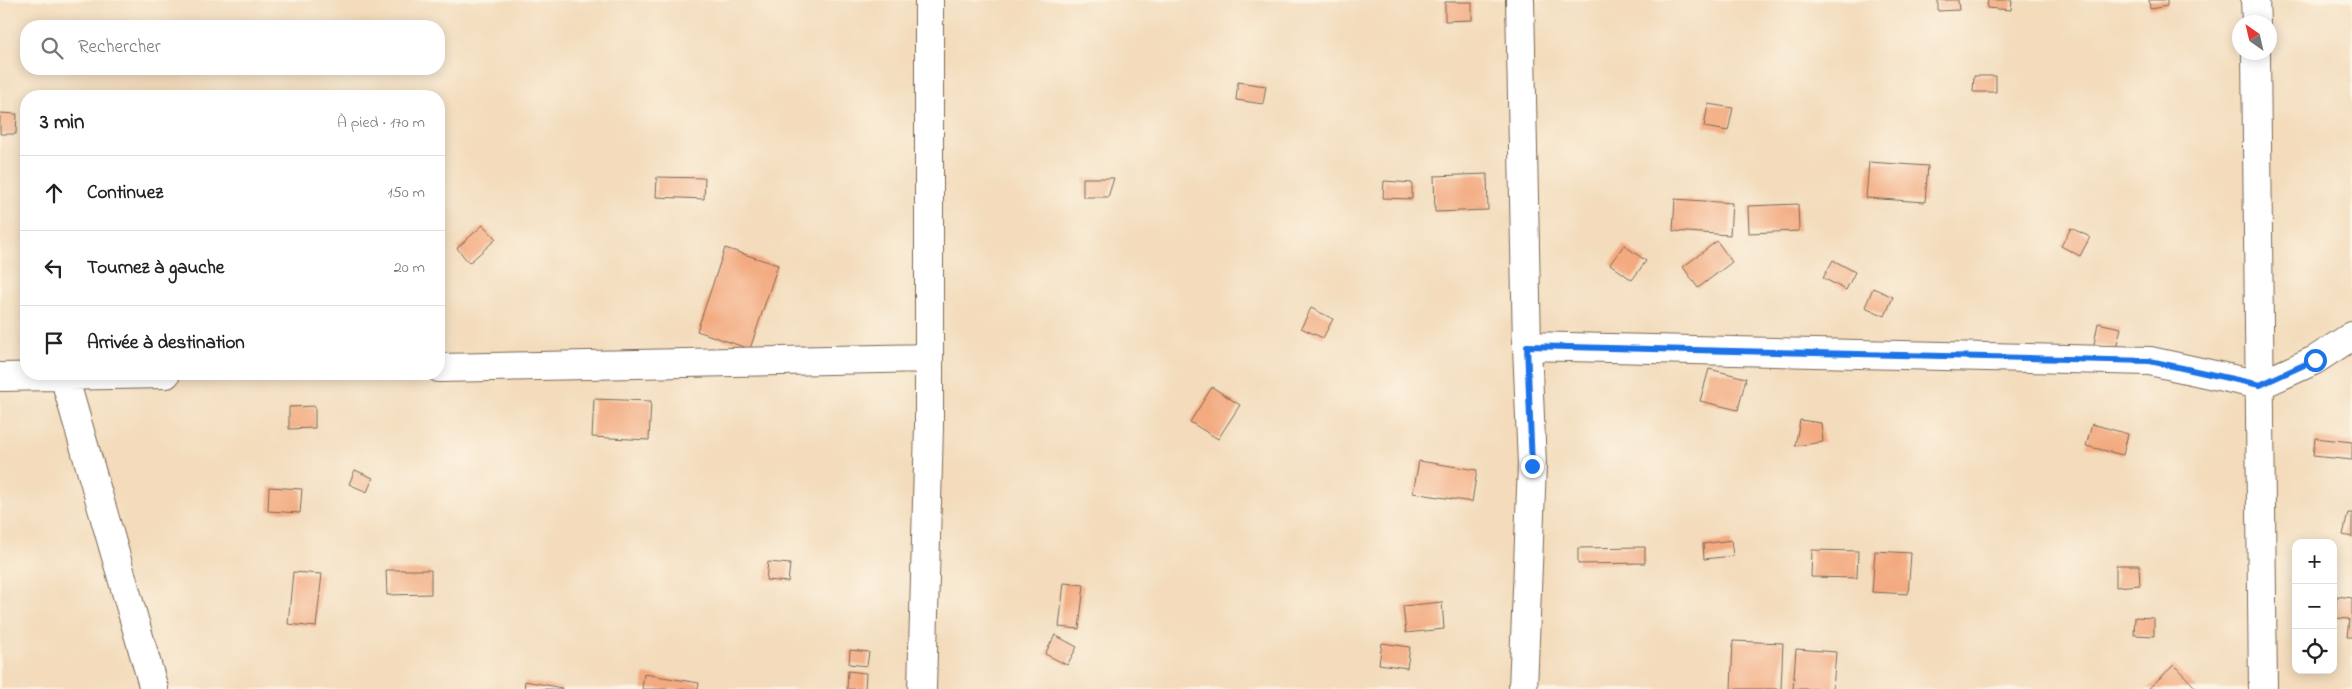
<!DOCTYPE html>
<html lang="fr">
<head>
<meta charset="utf-8">
<style>
  body { margin:0; font-family:"Indie Flower",sans-serif; background:#f2f2f2; color:#222 }
  .controls { position:absolute; right:15px; bottom:15px; display:grid; overflow:hidden; border-radius:10px; box-shadow:0 2px 12px #0003 }
  .controls button { width:45px; height:45px; display:grid; place-items:center; padding:0; border:0; border-bottom:1px solid #e0e0e0; background:#fff; color:#222; font:25px sans-serif }
  .compass { position:absolute; left:2232px; top:15px; width:45px; height:45px; border-radius:50%; background:#fff; box-shadow:0 2px 12px #0003; rotate:326deg }
  .stop { position:absolute; width:15px; height:15px; margin:-11px; border:4px solid #1a73e8; border-radius:50%; background:#fff }
  .stop.end { background:#1a73e8; border-color:#fff; box-shadow:0 1px 5px #0008 }
  .list { margin:0; padding:0; list-style:none }
  h2 { display:flex; justify-content:space-between; align-items:center; height:65px; margin:0; padding:0 20px; font-size:21px }
  h2 small { font-size:16px; font-weight:400; color:#767676 }
  .list li { display:grid; grid-template-columns:32px 1fr auto; gap:15px; align-items:center; box-sizing:border-box; height:75px; padding:0 20px; border-top:1px solid #e0e0e0 }
  .list b { display:block; font-size:19px; white-space:nowrap }
  .list em { font-size:16px; font-style:normal; color:#767676 }
  .icon { flex:none; width:28px; height:28px; fill:none; stroke:currentColor; stroke-width:2; stroke-linecap:round; stroke-linejoin:round }
  .map { position:relative; flex:none; width:2352px; height:689px; overflow:hidden }
  .search { position:absolute; background:#fff; box-shadow:0 2px 12px #0003; left:20px; top:20px; width:425px; height:55px; display:flex; align-items:center; gap:12px; box-sizing:border-box; padding:0 18px; border-radius:20px; color:#767676; font-size:19px }
  .panel { position:absolute; background:#fff; box-shadow:0 2px 12px #0003; left:20px; top:90px; width:425px; height:290px; border-radius:20px }
  .map>svg:first-child { display:block }
</style>
</head>
<body>
<div class="map">
<svg width="2352" height="689" viewBox="0 0 2352 689">
  <rect width="100%" height="100%" fill="#fcf5e5"/>
  <filter id="ink" filterUnits="userSpaceOnUse"><feTurbulence type="fractalNoise" baseFrequency=".02" numOctaves="2"/><feDisplacementMap in="SourceGraphic" scale="10" xChannelSelector="R" yChannelSelector="G"/><feConvolveMatrix kernelMatrix="1 2 1 2 8 2 1 2 1" color-interpolation-filters="sRGB"/></filter>
  <filter id="wash" filterUnits="userSpaceOnUse"><feTurbulence type="fractalNoise" baseFrequency=".0096" numOctaves="4" result="noise"/><feDisplacementMap in="SourceGraphic" scale="20" xChannelSelector="R" yChannelSelector="G"/><feGaussianBlur stdDeviation="1.12" result="paint"/><feColorMatrix in="noise" values="0 0 0 0 0 0 0 0 0 0 0 0 0 0 0 0 0 1.4 0 .05"/><feComposite in="paint" operator="in"/></filter>
  <g filter="url(#wash)">
    <rect width="100%" height="100%" fill="#f3dbbb"/>
    <g id="blocks">
      <!-- building -->
      <path fill="#f3aa80" d="M 1938,0 L 1958,0 L 1959,10 L 1938,11 Z
        M 1988,0 L 2012,0 L 2011,10 L 1987,8 Z
        M 2149,0 L 2167,0 L 2167,6 L 2150,9 Z
        M 1445,2 L 1472,2 L 1472,20 L 1445,21 Z
        M 1974,76 L 1996,76 L 1996,92 L 1973,92 Z
        M 1238,82 L 1266,86 L 1263,104 L 1236,100 Z
        M 1708,104 L 1733,108 L 1728,131 L 1704,127 Z
        M 0,113 L 17,114 L 16,134 L 0,134 Z
        M 1869,162 L 1928,166 L 1925,202 L 1866,198 Z
        M 1487,174 L 1488,210 L 1435,212 L 1434,176 Z
        M 657,177 L 705,178 L 704,199 L 656,197 Z
        M 1083,178 L 1114,178 L 1108,197 L 1083,197 Z
        M 1384,181 L 1412,183 L 1412,199 L 1383,198 Z
        M 1675,199 L 1732,203 L 1730,235 L 1673,231 Z
        M 1798,204 L 1799,231 L 1749,233 L 1748,206 Z
        M 483,225 L 496,239 L 469,263 L 457,248 Z
        M 2071,228 L 2090,237 L 2080,256 L 2061,246 Z
        M 1717,241 L 1732,262 L 1698,288 L 1683,267 Z
        M 1624,245 L 1646,261 L 1632,280 L 1610,264 Z
        M 725,248 L 778,265 L 750,349 L 697,331 Z
        M 1833,260 L 1855,272 L 1846,290 L 1823,278 Z
        M 1873,288 L 1893,297 L 1885,316 L 1865,307 Z
        M 1311,308 L 1333,319 L 1323,338 L 1301,328 Z
        M 2098,323 L 2121,328 L 2116,349 L 2094,344 Z
        M 1709,369 L 1746,378 L 1738,410 L 1700,401 Z
        M 1212,387 L 1240,405 L 1218,439 L 1190,422 Z
        M 594,399 L 651,401 L 649,440 L 592,437 Z
        M 315,406 L 315,428 L 289,429 L 289,407 Z
        M 1800,420 L 1821,423 L 1823,442 L 1795,446 Z
        M 2092,424 L 2128,434 L 2123,455 L 2086,446 Z
        M 2315,438 L 2352,442 L 2352,460 L 2313,456 Z
        M 1419,461 L 1477,470 L 1472,502 L 1413,493 Z
        M 355,470 L 373,478 L 367,492 L 349,484 Z
        M 269,487 L 302,489 L 300,513 L 268,511 Z
        M 2348,513 L 2352,513 L 2352,537 L 2343,535 Z
        M 1731,540 L 1733,556 L 1704,559 L 1703,544 Z
        M 1645,547 L 1645,563 L 1578,564 L 1578,548 Z
        M 1812,550 L 1858,551 L 1857,578 L 1811,577 Z
        M 1875,551 L 1911,553 L 1908,594 L 1872,592 Z
        M 768,562 L 790,564 L 788,582 L 766,580 Z
        M 2116,565 L 2139,565 L 2140,585 L 2116,587 Z
        M 386,570 L 431,570 L 431,594 L 387,595 Z
        M 293,572 L 322,574 L 316,627 L 288,624 Z
        M 1064,583 L 1084,585 L 1079,629 L 1059,627 Z
        M 2337,596 L 2352,598 L 2352,637 L 2347,637 L 2349,619 L 2335,618 Z
        M 1442,602 L 1444,629 L 1406,633 L 1403,606 Z
        M 2135,617 L 2154,618 L 2154,636 L 2134,635 Z
        M 1055,635 L 1077,647 L 1067,665 L 1045,654 Z
        M 1733,641 L 1783,643 L 1781,689 L 1731,689 Z
        M 1382,643 L 1410,647 L 1407,668 L 1379,664 Z
        M 1796,649 L 1836,652 L 1833,689 L 1793,689 Z
        M 850,650 L 869,652 L 867,666 L 849,664 Z
        M 2174,665 L 2197,689 L 2148,689 Z
        M 848,671 L 866,673 L 865,689 L 847,689 Z
        M 644,674 L 699,683 L 698,689 L 642,689 Z
        M 525,681 L 562,688 L 562,689 L 524,689 Z"/>
    </g>
  </g>
  <g filter="url(#ink)">
    <use href="#blocks" fill-opacity="0" stroke="#7b6855" stroke-width="1"/>
    <g fill="none" stroke-linecap="round" stroke-linejoin="round">
      <defs>
        <path id="street" d="M 1520,0 L 1527,346 L 1532,465 L 1523,689
          M 2255,0 L 2256,22
          M 2256,52 L 2263,689
          M 1527,346 L 2150,361 L 2260,385 L 2315,360 L 2352,336
          M 439,368 L 929,358
          M 64,376 L 154,689
          M 0,377 L 166,374
          M 922,689 L 929,426 L 929,0"/>
      </defs>
      <!-- street casing -->
      <use href="#street" stroke="#7b6855" stroke-width="30"/>
      <!-- street -->
      <use href="#street" stroke="#fff" stroke-width="28"/>
    </g>
  </g>
  <g fill="none" stroke-linecap="round" stroke-linejoin="round" filter="url(#ink)">
    <!-- route -->
    <path stroke="#1a73e8" stroke-width="6" d="M 1532,466 L 1527,346 L 2150,361 L 2260,385 L 2315,360"/>
  </g>
</svg>
<div class="controls">
<button>+</button>
<button>−</button>
<button><svg class="icon" aria-label="locate" viewBox="0 0 24 24"><circle cx="12" cy="12" r="6"/><path d="M12 2v4M12 18v4M2 12h4M18 12h4"/></svg></button>
</div>
<svg class="compass" viewBox="-18 -18 36 36"><path d="M0-13l5 13h-10z" fill="#e53935"/><path d="M0 13l5-13h-10z" fill="#767676"/></svg>
<div class="stop" style="left:2315px;top:360px"></div>
<div class="stop end" style="left:1532px;top:466px"></div>
<div class="search"><svg class="icon" aria-label="search" viewBox="0 0 24 24"><circle cx="10" cy="10" r="6"/><path d="M15 15l6 6"/></svg>Rechercher</div>
<section class="panel">
<h2>3 min<small>À pied · 170 m</small></h2>
<ul class="list">
<li><svg class="icon" aria-label="ahead" viewBox="0 0 24 24"><path d="M12 20V5M6 11l6-6 6 6"/></svg><div><b>Continuez</b></div><em>150 m</em></li>
<li><svg class="icon" aria-label="left" viewBox="0 0 24 24"><path d="M17 20v-9H6M10 6l-5 5 5 5"/></svg><div><b>Tournez à gauche</b></div><em>20 m</em></li>
<li><svg class="icon" aria-label="arrive" viewBox="0 0 24 24"><path d="M6 21V4h12l-3 4 3 4H6"/></svg><div><b>Arrivée à destination</b></div></li>
</ul>
</section>
</div>
</body>
</html>
